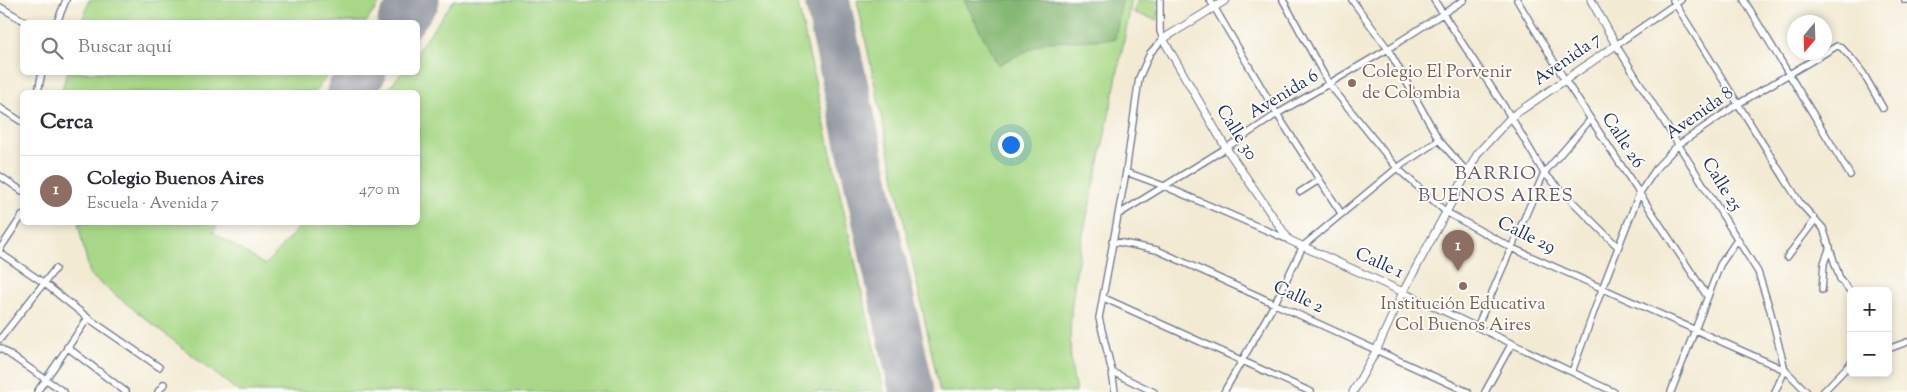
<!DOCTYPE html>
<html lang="es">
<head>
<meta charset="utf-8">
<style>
  body { margin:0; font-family:"Sorts Mill Goudy",serif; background:#f2f2f3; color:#2b2b33 }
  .controls { position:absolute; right:15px; bottom:15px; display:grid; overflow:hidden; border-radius:8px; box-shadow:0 2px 8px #0003 }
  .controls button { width:45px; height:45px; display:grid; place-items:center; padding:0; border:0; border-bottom:1px solid #e1e1e2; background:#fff; color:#2b2b33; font:25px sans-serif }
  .compass { position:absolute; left:1787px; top:15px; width:45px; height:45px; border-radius:50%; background:#fff; box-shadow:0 2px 8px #0003; rotate:199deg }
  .you { position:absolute; left:1010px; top:144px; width:18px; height:18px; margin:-12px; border:4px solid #fff; border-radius:50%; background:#1a73e8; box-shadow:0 0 0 8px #1a73e833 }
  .badge { display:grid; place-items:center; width:32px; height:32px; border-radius:50%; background:#c8321e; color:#fff; font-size:16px; font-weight:700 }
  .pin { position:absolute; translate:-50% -41px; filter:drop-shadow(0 1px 2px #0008) }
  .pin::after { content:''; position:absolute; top:26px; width:18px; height:15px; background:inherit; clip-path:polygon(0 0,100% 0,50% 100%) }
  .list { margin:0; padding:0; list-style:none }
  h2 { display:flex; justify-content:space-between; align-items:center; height:65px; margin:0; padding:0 20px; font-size:21px }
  h2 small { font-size:16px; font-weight:400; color:#7c7c81 }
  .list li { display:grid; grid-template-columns:32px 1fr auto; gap:15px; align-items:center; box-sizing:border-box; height:70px; padding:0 20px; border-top:1px solid #e1e1e2 }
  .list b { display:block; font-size:19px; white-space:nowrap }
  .list p { margin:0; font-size:16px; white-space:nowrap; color:#7c7c81 }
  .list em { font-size:16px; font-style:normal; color:#7c7c81 }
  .icon { flex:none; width:28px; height:28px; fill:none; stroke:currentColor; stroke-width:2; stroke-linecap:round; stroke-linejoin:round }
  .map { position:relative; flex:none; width:1907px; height:392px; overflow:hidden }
  .search { position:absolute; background:#fff; box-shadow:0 2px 8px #0003; left:20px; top:20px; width:400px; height:55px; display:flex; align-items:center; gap:12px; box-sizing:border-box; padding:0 18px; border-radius:8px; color:#7c7c81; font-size:19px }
  .panel { position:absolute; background:#fff; box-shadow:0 2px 8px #0003; left:20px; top:90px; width:400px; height:135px; border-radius:8px }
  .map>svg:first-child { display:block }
</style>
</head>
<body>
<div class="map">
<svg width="1907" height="392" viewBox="0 0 1907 392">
  <rect width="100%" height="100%" fill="#fdfcf7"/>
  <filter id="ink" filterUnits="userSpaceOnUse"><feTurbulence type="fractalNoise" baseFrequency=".02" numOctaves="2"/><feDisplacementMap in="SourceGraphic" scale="10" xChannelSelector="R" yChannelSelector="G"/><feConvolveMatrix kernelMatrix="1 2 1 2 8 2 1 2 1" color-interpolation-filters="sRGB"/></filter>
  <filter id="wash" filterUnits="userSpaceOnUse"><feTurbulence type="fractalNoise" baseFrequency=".0096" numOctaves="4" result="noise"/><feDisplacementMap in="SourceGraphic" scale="20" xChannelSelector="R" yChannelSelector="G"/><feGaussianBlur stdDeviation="1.12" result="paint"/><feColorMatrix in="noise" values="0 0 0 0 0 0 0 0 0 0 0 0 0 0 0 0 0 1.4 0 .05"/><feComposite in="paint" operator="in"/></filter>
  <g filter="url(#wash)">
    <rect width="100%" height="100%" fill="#f3ead3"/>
    <!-- green -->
    <path fill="#a8d887" stroke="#628472" d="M 89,0 L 382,0 L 366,22 L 82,22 Z
      M 454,0 L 797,0 L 884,392 L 239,392 L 90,275 L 78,223 L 219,223 L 213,232 L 265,265 L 303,223 L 418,222 L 418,92 L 386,92 L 401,73 L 418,72 L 418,50 Z
      M 857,0 L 1132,0 C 1121,56 1110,112 1098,167 C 1083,237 1059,321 1076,392 L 940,392 Z
      M 1137,0 L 1158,0 L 1157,20 L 1134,13 Z
      M 67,73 L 67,72 L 329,73 L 315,92 L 61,92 Z"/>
    <!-- forest -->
    <path fill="#86b874" stroke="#507469" d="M 964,0 L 1122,0 L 1115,39 L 1045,42 L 998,65 Z"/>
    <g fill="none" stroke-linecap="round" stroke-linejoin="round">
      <!-- runway -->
      <path stroke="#878c98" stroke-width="45" d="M 827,0 L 912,392
        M 400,22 L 417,0
        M 349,92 L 364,72"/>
    </g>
  </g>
  <g filter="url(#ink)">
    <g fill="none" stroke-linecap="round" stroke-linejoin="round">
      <defs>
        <path id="minor" d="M 1210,0 L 1277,114 L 1341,213
          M 1283,0 L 1329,84 L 1397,168 L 1446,212 L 1512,248 L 1785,370 L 1775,392
          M 1352,0 L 1388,49 L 1439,140 L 1467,172
          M 1434,0 L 1511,117 L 1544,173 L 1618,247
          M 1517,0 L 1565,80 L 1707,296
          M 1673,0 L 1800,203 L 1823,228 L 1840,279 L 1851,292
          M 1681,0 L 1616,45 L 1758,272 L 1770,310 L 1785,370 L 1807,392
          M 1744,0 L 1850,175
          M 1905,0 L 1907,0
          M 0,7 L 26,22
          M 57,22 L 66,0
          M 38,92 L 42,72
          M 0,108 L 22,122
          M 1126,172 L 1164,186 L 1289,240
          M 0,176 L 22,191
          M 1300,192 L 1319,180
          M 1119,214 L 1226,148 L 1277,114 L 1388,49 L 1464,0
          M 1112,241 L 1157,250 L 1468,392
          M 0,249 L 22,216
          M 0,253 L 44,283 L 88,318 L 159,367
          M 1787,257 L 1815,220
          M 1822,290 L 1824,263 L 1830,247
          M 1403,292 L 1614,392
          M 1104,298 L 1311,392
          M 1477,327 L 1544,173 L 1590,120
          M 0,339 L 55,269
          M 67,347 L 126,392
          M 0,348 L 64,392
          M 1888,349 L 1907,342
          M 1112,372 L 1154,392
          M 1572,372 L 1602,289 L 1639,194 L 1658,166 L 1678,145 L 1738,104 L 1837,46 L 1841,47 L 1851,58 L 1863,73 L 1883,108
          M 37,392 L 88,318
          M 158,392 L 164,384
          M 1115,392 L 1112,372 L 1099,318 L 1126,172 L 1139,78 L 1150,53 L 1163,39 L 1160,31 L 1160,0
          M 1224,392 L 1275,303 L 1303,246 L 1397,168 L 1439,140
          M 1485,392 L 1512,343
          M 1671,392 L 1720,265 L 1737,240
          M 1823,392 L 1851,363"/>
        <path id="tertiary" d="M 1226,0 L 1163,39 L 1226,148 L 1289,240 L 1403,292
          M 1353,392 L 1376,351 L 1403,292 L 1478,153 L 1511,117 L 1616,45 L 1591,0"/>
      </defs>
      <!-- minor casing -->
      <use href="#minor" stroke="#677087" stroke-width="8"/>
      <!-- tertiary casing -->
      <use href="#tertiary" stroke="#677087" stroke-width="9"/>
      <!-- minor -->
      <use href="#minor" stroke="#fff" stroke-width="5.5"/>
      <!-- tertiary -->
      <use href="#tertiary" stroke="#fff" stroke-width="7"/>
    </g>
  </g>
  <!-- markers -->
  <g fill="#8d6e63" stroke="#fdfcf7" stroke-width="2">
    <circle cx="1352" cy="83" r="5"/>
    <circle cx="1463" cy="286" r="5"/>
  </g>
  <g text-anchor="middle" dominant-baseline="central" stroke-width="4" stroke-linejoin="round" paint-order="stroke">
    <!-- street labels -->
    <g font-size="18" fill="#1b2f5e" stroke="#fdfcf7">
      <text transform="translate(1568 60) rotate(-35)">Avenida 7</text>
      <text transform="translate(1284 95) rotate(-31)">Avenida 6</text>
      <text transform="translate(1700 114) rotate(-35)">Avenida 8</text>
      <text transform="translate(1236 133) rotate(58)">Calle 30</text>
      <text transform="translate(1622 141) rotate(57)">Calle 26</text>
      <text transform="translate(1721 185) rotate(58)">Calle 25</text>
      <text transform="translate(1526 236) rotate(26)">Calle 29</text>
      <text transform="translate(1379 264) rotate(24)">Calle 1</text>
      <text transform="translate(1298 298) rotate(25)">Calle 2</text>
    </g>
    <!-- education labels -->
    <g font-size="18" fill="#785e54" stroke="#fdfcf7" text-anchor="start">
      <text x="1362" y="73">Colegio El Porvenir<tspan x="1362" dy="21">de Colombia</tspan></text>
      <text x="1463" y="305" text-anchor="middle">Institución Educativa<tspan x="1463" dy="21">Col Buenos Aires</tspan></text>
    </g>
    <!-- neighbourhood labels -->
    <g font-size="19" letter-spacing="1" fill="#67586c" stroke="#fdfcf7">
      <text x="1496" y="174">BARRIO<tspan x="1496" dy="22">BUENOS AIRES</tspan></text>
    </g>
  </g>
</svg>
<div class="controls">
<button>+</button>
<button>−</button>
</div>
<svg class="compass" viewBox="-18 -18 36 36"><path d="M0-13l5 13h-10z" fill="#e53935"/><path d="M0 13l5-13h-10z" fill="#7c7c81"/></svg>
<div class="you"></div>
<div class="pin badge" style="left:1458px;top:271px;background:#8d6e63">1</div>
<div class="search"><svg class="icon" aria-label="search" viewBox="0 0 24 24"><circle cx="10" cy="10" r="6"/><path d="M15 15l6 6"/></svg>Buscar aquí</div>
<section class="panel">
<h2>Cerca<small></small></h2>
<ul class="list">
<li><span class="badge" style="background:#8d6e63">1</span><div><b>Colegio Buenos Aires</b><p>Escuela · Avenida 7</p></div><em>470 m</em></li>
</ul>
</section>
</div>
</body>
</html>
